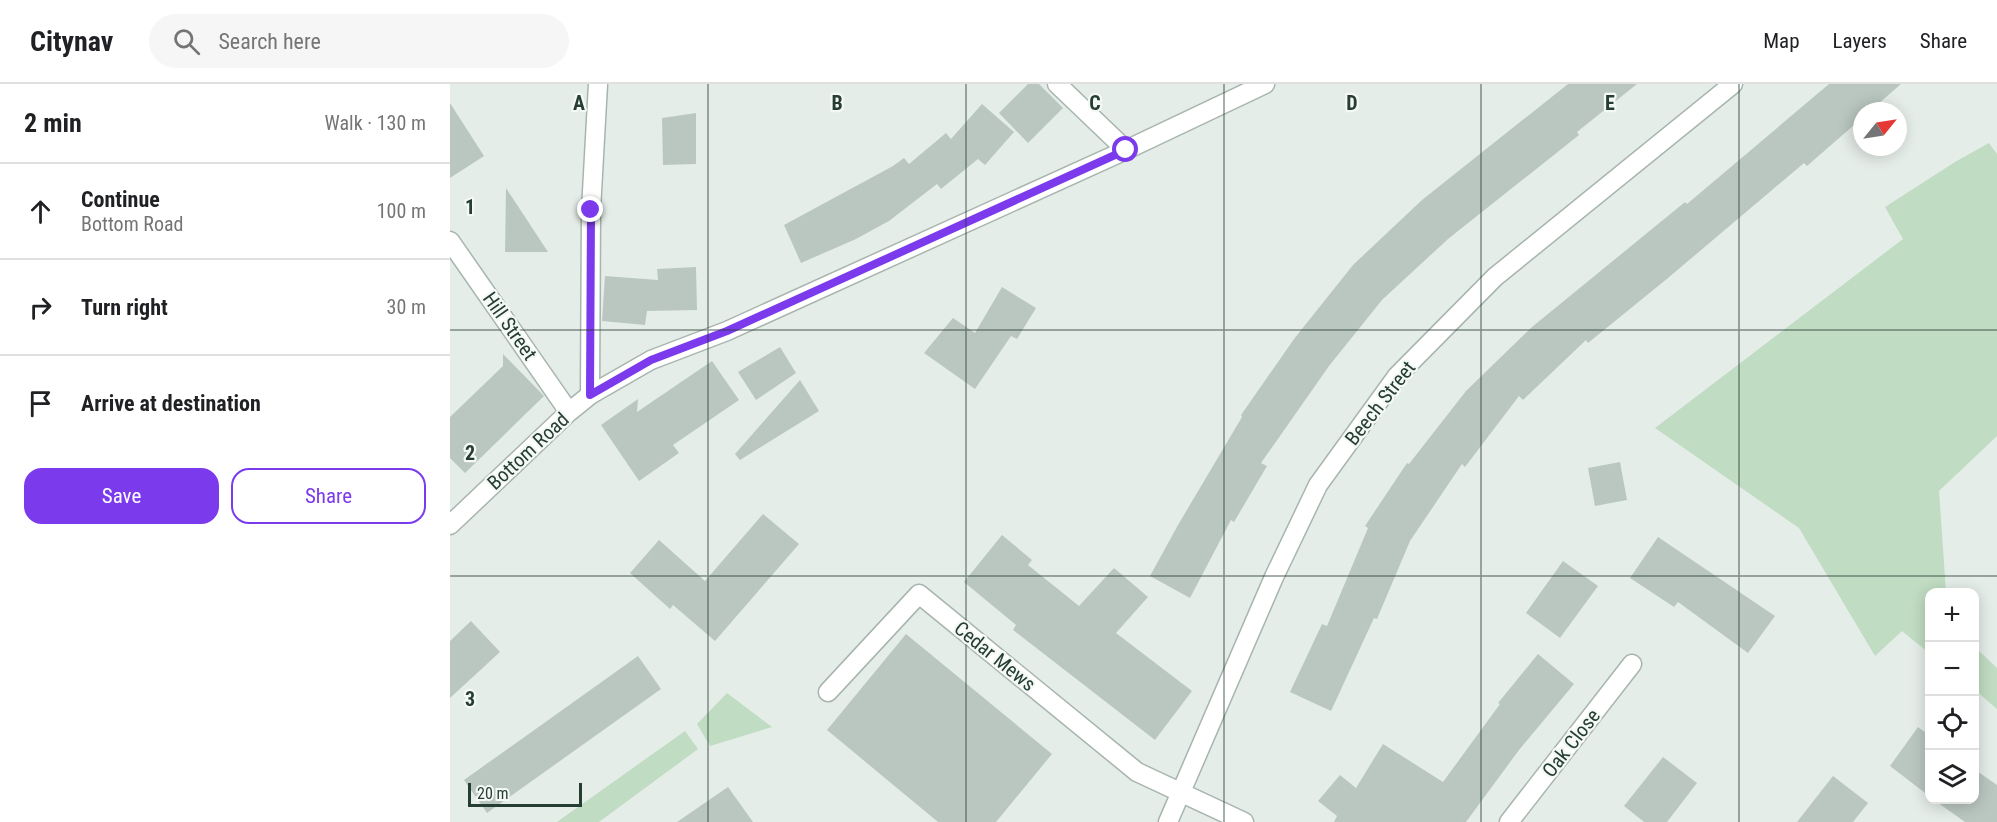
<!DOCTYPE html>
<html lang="en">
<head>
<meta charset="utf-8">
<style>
  body { margin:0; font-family:"Roboto Condensed",sans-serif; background:#f6f6f6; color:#202124 }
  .controls { position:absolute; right:18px; bottom:18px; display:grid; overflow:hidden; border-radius:12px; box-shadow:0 3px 15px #0003 }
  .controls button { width:54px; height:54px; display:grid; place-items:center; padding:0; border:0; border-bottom:2px solid #e0e0e0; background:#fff; color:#202124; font:30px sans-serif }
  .compass { position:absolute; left:1403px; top:18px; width:54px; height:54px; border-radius:50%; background:#fff; box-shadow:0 3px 15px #0003; rotate:60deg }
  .scale { position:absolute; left:18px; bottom:15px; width:114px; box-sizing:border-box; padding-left:6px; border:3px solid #253d32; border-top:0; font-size:16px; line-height:21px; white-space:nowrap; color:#253d32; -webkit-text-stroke:4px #f5f9f6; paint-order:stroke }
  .stop { position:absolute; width:18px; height:18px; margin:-14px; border:4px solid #7c3aed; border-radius:50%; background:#fff }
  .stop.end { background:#7c3aed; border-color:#fff; box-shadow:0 2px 6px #0008 }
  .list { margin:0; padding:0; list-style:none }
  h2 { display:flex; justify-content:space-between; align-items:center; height:78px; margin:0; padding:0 24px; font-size:26px }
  h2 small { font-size:20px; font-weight:400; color:#757577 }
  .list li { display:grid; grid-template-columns:39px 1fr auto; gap:18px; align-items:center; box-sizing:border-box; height:96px; padding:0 24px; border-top:2px solid #e0e0e0 }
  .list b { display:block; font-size:22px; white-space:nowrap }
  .list p { margin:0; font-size:20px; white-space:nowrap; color:#757577 }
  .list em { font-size:20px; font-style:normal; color:#757577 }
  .actions { display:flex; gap:12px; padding:18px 24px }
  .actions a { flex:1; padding:14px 0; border:2px solid #7c3aed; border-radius:18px; text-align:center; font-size:21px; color:#7c3aed }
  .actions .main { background:#7c3aed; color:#fff }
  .icon { flex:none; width:33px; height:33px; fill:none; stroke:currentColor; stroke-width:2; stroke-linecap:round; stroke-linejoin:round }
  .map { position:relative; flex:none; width:1547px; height:738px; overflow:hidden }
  header { display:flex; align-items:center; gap:36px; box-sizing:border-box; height:84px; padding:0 30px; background:#fff; border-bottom:2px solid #e0e0e0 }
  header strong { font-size:28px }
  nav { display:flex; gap:33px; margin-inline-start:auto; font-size:21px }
  .search { width:420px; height:54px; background:#f6f6f6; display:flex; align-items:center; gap:15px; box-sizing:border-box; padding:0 21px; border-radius:33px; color:#757577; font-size:22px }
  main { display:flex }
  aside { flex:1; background:#fff }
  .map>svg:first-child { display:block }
</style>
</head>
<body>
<header>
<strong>Citynav</strong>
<div class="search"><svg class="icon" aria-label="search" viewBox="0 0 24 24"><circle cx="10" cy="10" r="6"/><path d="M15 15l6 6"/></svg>Search here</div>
<nav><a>Map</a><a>Layers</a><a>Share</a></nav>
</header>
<main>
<aside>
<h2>2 min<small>Walk · 130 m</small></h2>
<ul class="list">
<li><svg class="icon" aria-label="ahead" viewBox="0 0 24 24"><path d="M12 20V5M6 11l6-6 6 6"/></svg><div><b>Continue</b><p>Bottom Road</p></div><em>100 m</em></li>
<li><svg class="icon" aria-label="right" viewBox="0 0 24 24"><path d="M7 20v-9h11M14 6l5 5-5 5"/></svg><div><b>Turn right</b></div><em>30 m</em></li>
<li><svg class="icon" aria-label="arrive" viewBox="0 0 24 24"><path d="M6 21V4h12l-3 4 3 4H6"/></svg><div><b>Arrive at destination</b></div></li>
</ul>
<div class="actions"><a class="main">Save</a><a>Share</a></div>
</aside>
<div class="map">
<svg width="1547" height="738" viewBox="0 0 1547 738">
  <rect width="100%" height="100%" fill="#e5ede8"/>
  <!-- green -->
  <path fill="#c0dcc2" d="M 1539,59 L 1547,70 L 1547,352 L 1489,407 L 1496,508 L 1480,508 L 1479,569 L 1452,547 L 1425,572 L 1349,444 L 1205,344 L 1453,155 L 1435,123 L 1505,78 Z
    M 1524,562 L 1547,584 L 1547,625 L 1525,606 Z
    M 277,609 L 322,643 L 260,662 L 247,640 Z
    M 235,647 L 248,665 L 149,738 L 107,738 Z"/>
  <!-- building -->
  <path fill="#bac7c0" d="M 578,0 L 589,0 L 613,24 L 578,59 L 549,29 Z
    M 1118,0 L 1187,0 L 1127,48 L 1129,51 L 998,155 L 932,216 L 879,282 L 811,379 L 817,382 L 784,438 L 781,436 L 740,514 L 700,492 L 728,441 L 792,333 L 791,331 L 844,255 L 903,181 L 972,116 Z
    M 1379,0 L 1451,0 L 1420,27 L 1412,27 L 1412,34 L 1357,82 L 1354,79 L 1218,194 L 1138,259 L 1136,256 L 1073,316 L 1069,312 L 1015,383 L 1012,380 L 960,457 L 927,535 L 924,534 L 881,627 L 840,608 L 872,540 L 877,542 L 918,444 L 915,442 L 957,379 L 959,380 L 1016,307 L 1082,243 L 1235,118 L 1237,120 Z
    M 0,19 L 34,72 L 0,94 Z
    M 532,20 L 564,48 L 535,81 L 528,75 L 491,105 L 487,100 L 439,137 L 406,155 L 351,179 L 334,141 L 443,82 L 454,74 L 459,80 L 496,49 L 501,55 Z
    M 246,29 L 246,80 L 213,81 L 212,34 Z
    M 56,104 L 98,168 L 55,168 Z
    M 246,183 L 247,226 L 197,227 L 195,241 L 152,237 L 155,192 L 208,196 L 207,185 Z
    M 552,203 L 586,224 L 567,255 L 561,252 L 525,305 L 474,269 L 503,234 L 525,249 Z
    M 330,263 L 346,289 L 306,316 L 288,288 Z
    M 53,270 L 94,312 L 15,389 L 0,374 L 0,333 L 53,282 Z
    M 262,277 L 289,316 L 223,361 L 229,369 L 189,397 L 151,341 L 188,315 L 187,328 Z
    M 350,296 L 369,327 L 290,376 L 285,370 Z
    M 1170,378 L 1177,416 L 1145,422 L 1138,384 Z
    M 313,430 L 349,460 L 265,557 L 223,521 L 220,525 L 180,489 L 209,456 L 255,497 Z
    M 552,451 L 582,476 L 578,481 L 629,522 L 664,484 L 698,513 L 666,549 L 742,607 L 705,656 L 563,546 L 566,541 L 514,498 Z
    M 1208,453 L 1325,532 L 1298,569 L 1228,518 L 1224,523 L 1180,494 Z
    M 1113,477 L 1148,502 L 1110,554 L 1076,529 Z
    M 21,537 L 50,568 L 0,614 L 0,557 Z
    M 456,550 L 602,670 L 546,738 L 488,738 L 377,646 Z
    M 1088,570 L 1124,600 L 1069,666 L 1016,738 L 884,738 L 887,732 L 868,717 L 890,691 L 906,704 L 933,660 L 993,698 L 1050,620 L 1048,619 Z
    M 188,572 L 211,605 L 37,729 L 14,696 Z
    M 1468,643 L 1479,651 L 1479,712 L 1440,682 Z
    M 1213,673 L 1247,699 L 1217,738 L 1194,738 L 1174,722 Z
    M 1524,685 L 1547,701 L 1547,738 L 1515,738 L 1484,716 L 1524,716 Z
    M 1383,692 L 1418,719 L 1403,738 L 1347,738 Z
    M 278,703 L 303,738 L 227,738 Z"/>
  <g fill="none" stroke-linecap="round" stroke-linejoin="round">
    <defs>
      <path id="lane" d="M 607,0 L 676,66
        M 140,311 L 141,126 L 148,0"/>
      <path id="street" d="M 0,157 L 119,328
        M 0,441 L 119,328 L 140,311 L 201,276 L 277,247 L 676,66 L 815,0
        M 378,608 L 469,510 L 687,688 L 794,738
        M 718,738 L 824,493 L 868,401 L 947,292 L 1045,193 L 1283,0
        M 1059,738 L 1182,580"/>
    </defs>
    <!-- lane casing -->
    <use href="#lane" stroke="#a8b5ae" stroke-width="21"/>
    <!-- street casing -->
    <use href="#street" stroke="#a8b5ae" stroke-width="21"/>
    <!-- lane -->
    <use href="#lane" stroke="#fff" stroke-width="18"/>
    <!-- street -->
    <use href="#street" stroke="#fff" stroke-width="18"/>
  </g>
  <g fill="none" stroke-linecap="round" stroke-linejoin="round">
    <!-- route -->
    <path stroke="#7c3aed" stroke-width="8" d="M 141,126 L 140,311 L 201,276 L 277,247 L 676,66"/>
  </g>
  <!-- grid -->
  <path fill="none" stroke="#253d32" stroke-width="1.5" stroke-opacity="0.55" d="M 258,0 L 258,738M 516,0 L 516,738M 774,0 L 774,738M 1031,0 L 1031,738M 1289,0 L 1289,738M 0,246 L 1547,246M 0,492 L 1547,492"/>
  <g text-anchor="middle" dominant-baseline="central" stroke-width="4.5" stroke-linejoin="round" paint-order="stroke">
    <!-- street labels -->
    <g font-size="20" fill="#253d32" stroke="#f5f9f6">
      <text transform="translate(60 242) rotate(55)">Hill Street</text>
      <text transform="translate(930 319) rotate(-52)">Beech Street</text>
      <text transform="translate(78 367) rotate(-43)">Bottom Road</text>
      <text transform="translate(545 572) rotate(39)">Cedar Mews</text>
      <text transform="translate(1121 659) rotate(-52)">Oak Close</text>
    </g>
  </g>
  <g font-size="20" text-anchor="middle" font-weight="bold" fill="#253d32" stroke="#f5f9f6" stroke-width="4.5" stroke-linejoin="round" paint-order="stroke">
    <text x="129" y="26">A</text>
    <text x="387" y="26">B</text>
    <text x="645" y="26">C</text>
    <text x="902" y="26">D</text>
    <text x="1160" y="26">E</text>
    <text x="20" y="130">1</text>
    <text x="20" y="376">2</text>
    <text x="20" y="622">3</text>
  </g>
</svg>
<div class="controls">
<button>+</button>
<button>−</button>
<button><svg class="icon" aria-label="locate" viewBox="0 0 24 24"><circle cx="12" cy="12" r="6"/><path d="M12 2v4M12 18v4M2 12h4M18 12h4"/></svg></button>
<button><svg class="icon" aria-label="layers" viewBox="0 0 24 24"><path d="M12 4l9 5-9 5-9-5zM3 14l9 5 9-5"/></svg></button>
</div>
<svg class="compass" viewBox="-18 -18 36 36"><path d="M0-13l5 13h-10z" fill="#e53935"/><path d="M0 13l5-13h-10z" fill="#757577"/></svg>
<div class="scale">20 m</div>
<div class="stop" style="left:676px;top:66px"></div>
<div class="stop end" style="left:141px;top:126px"></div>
</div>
</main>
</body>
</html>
